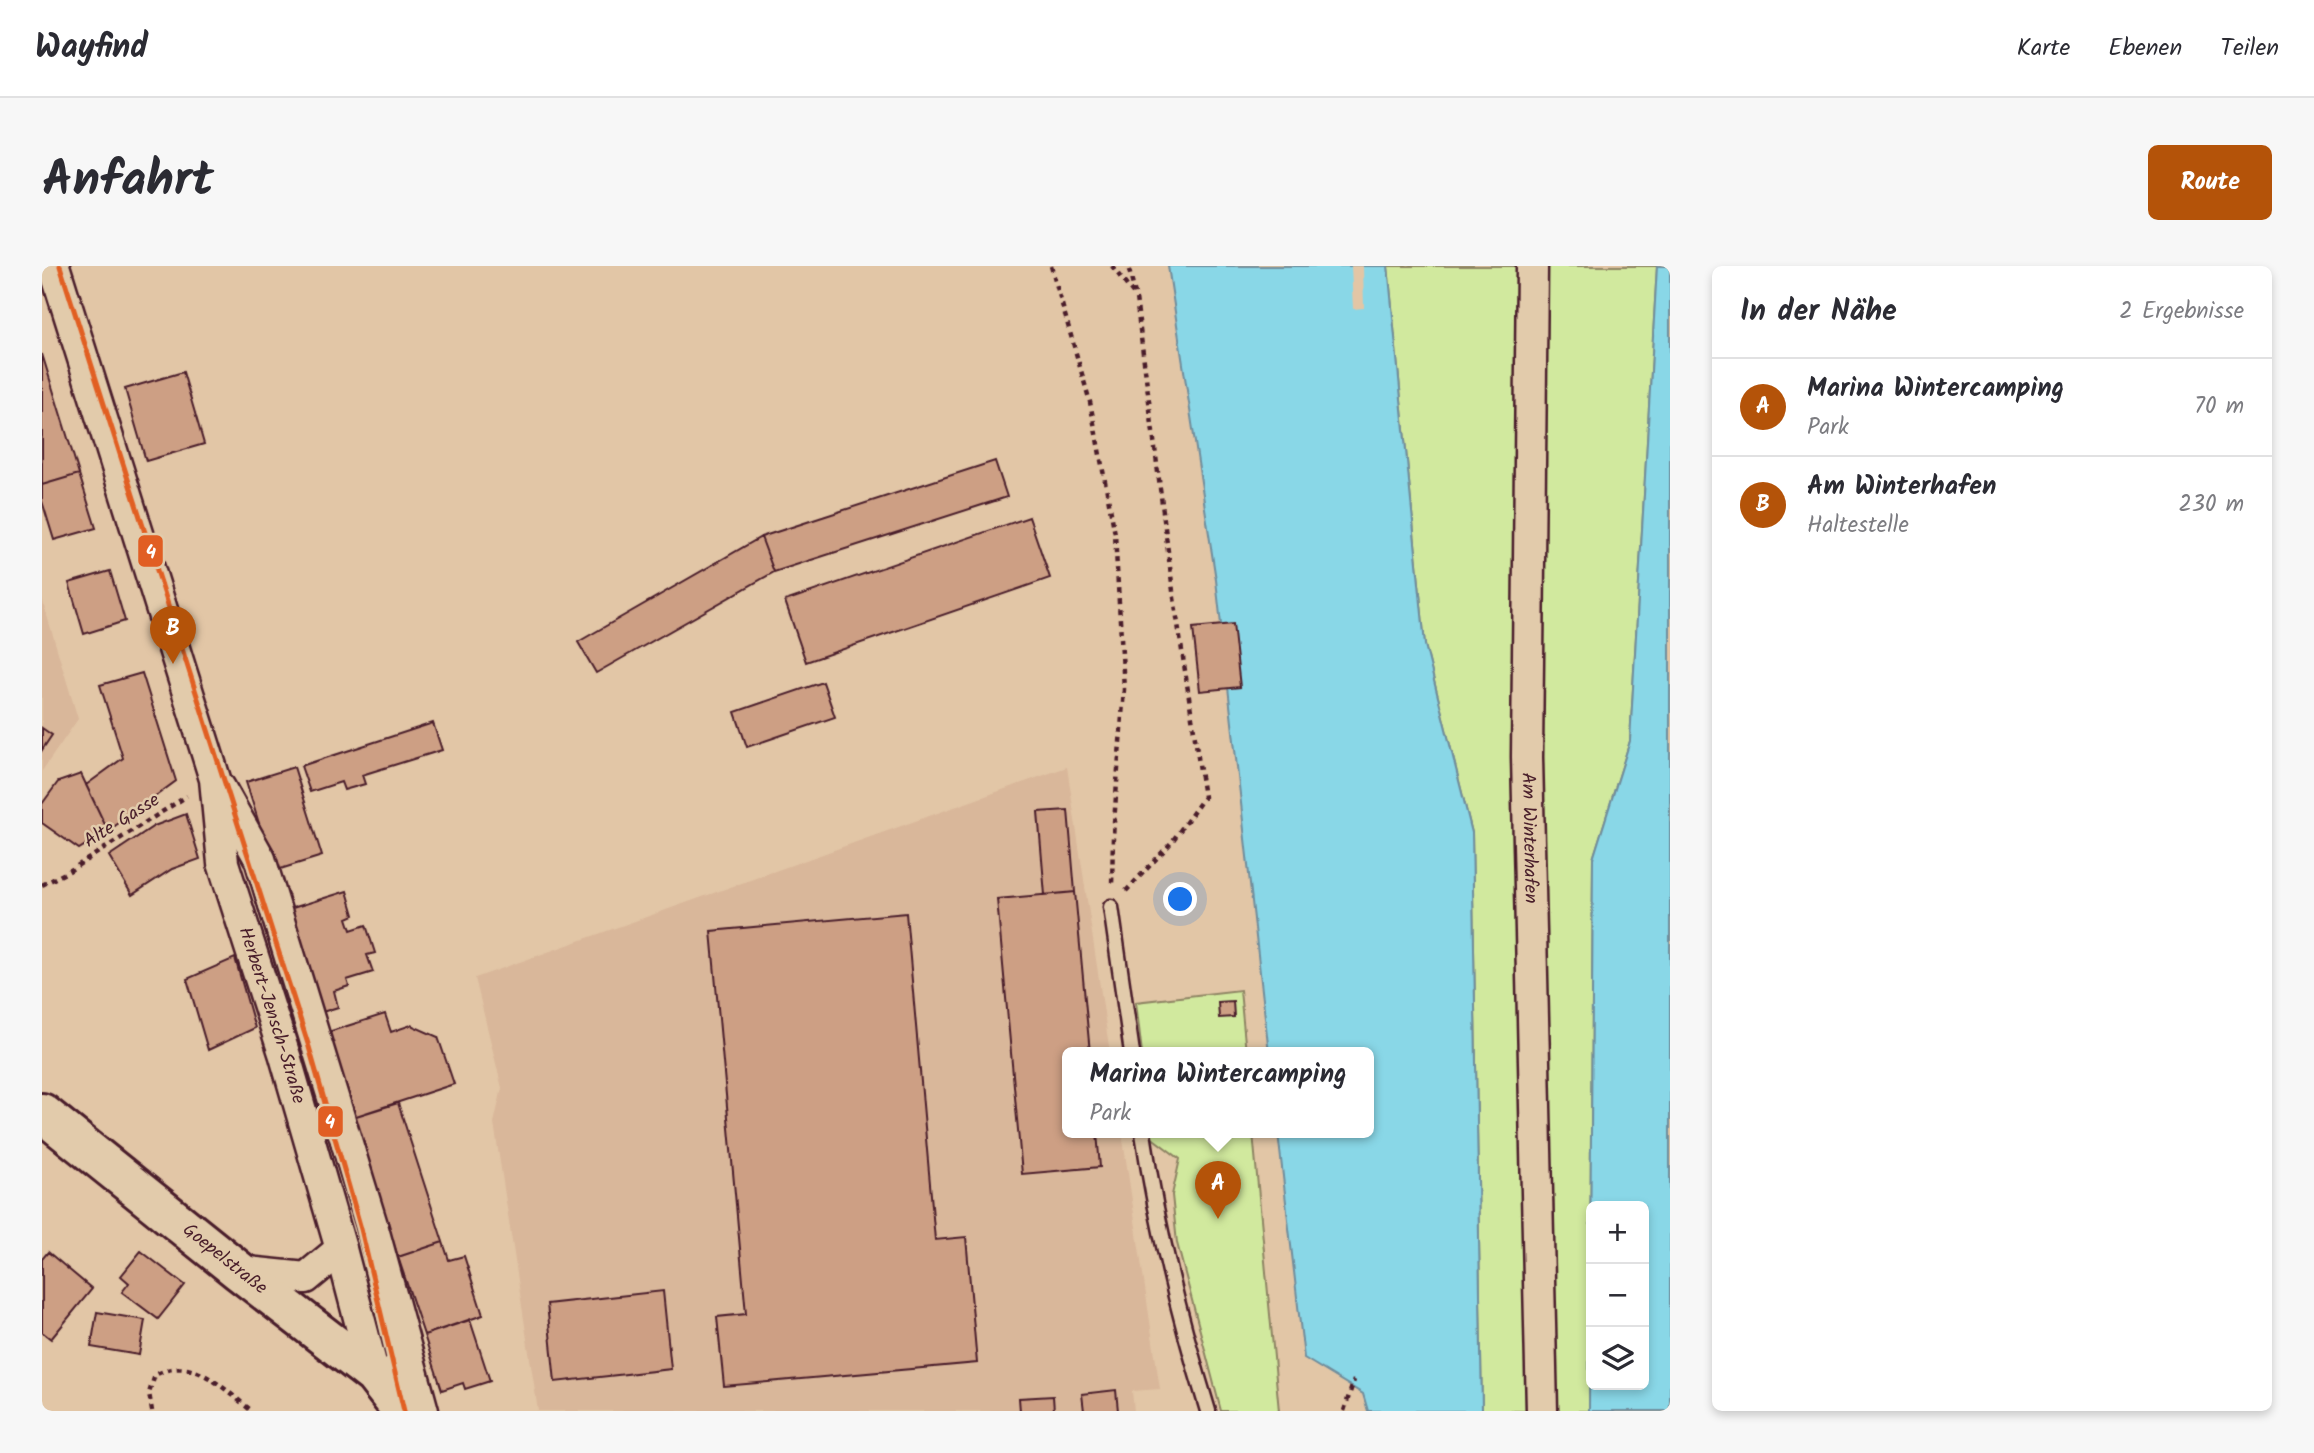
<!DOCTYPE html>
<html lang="de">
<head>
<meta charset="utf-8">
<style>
  body { margin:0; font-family:Kalam,sans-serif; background:#f7f7f7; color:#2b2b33 }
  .controls { position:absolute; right:21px; bottom:21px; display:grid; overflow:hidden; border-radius:10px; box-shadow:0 4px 10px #0003 }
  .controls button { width:63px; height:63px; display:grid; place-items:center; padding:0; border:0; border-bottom:2px solid #e1e1e2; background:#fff; color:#2b2b33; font:35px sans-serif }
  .you { position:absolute; left:1139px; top:634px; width:24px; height:24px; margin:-18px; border:5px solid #fff; border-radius:50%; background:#1a73e8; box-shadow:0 0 0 10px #1a73e833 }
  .badge { display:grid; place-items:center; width:46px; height:46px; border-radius:50%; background:#b45309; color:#fff; font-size:23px; font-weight:700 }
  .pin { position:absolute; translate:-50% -58px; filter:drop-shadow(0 2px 4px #0008) }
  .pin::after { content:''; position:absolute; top:37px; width:24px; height:21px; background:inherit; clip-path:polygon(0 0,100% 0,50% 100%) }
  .popup { position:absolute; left:1020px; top:781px; width:312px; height:91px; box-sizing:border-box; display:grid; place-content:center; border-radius:10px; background:#fff; filter:drop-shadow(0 2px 5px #0005); font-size:23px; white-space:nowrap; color:#7c7c81 }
  .popup b { font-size:26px; color:#2b2b33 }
  .popup::after { content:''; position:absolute; left:50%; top:100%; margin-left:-14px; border:14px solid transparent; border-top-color:#fff }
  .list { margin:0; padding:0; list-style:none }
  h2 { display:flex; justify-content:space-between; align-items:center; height:91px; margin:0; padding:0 28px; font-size:30px }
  h2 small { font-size:23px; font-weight:400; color:#7c7c81 }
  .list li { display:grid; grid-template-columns:46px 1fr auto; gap:21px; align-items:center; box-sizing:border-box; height:98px; padding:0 28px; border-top:2px solid #e1e1e2 }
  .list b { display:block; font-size:26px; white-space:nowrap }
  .list p { margin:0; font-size:23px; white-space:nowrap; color:#7c7c81 }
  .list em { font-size:23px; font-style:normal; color:#7c7c81 }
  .icon { flex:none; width:38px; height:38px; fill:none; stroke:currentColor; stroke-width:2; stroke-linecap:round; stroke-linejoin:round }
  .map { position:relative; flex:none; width:1628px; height:1145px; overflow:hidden; border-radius:10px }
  header { display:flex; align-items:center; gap:42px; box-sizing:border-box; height:98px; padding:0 35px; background:#fff; border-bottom:2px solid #e1e1e2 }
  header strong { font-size:33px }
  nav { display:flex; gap:38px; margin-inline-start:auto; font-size:24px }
  .intro { display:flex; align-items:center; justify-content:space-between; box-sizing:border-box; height:168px; padding:0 42px }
  h1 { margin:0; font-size:49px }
  .button { padding:18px 32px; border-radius:10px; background:#b45309; color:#fff; font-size:24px; font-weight:700 }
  main { display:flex; gap:42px; padding:0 42px }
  aside { flex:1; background:#fff; border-radius:10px; box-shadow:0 4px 10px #0003 }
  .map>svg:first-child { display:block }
</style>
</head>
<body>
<header>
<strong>Wayfind</strong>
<nav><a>Karte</a><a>Ebenen</a><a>Teilen</a></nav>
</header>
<div class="intro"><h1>Anfahrt</h1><a class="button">Route</a></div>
<main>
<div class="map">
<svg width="1628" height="1145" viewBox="0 0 1628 1145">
  <rect width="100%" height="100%" fill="#e2c6a6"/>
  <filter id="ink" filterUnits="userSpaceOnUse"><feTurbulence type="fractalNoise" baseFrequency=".0143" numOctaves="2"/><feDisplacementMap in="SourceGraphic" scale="14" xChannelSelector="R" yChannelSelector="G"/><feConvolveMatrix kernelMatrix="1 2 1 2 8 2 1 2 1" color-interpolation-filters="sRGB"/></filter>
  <g filter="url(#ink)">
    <!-- built -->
    <path fill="#d9b79a" d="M 0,333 L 36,453 L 0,505 Z
      M 1025,501 L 1068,787 L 1026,787 L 1026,867 L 1080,867 L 1118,1123 L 1090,1125 L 1092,1145 L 496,1145 L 452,857 L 460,822 L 433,712 Z"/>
    <!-- green -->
    <path fill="#d1e99e" stroke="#8e8464" stroke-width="2" d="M 1346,0 L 1615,0 L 1588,475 L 1551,593 L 1547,1145 L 1440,1145 L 1430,567 L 1383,379 Z
      M 1198,724 L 1204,787 L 1100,787 L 1094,736 Z
      M 1108,867 L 1211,867 L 1237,1145 L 1179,1145 L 1135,977 L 1130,929 L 1138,893 L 1109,871 Z"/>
    <!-- water -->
    <path fill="#89d7e7" stroke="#708d9c" stroke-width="2" fill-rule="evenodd" d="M 1126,0 L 1346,0 L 1383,379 L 1430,567 L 1440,1145 L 1326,1145 L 1321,1128 L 1262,1092 L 1236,867 L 1326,867 L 1326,787 L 1227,787 L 1174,314 Z
      M 1615,0 L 1628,0 L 1628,1145 L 1547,1145 L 1551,593 L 1588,475 ZM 1549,940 L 1602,940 L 1602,1119 L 1549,1119 Z"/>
    <!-- pier -->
    <path fill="#e2c6a6" d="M 1309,0 L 1321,0 L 1322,42 L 1311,43 Z"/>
    <!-- building -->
    <path fill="#cd9f84" stroke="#4a1f2b" stroke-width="2" d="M 0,88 L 37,208 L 0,219 Z
      M 141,106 L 162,178 L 104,195 L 83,123 Z
      M 953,195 L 965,231 L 732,306 L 719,271 Z
      M 37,208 L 54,262 L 12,274 L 0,235 L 0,219 Z
      M 987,251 L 1008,312 L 764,396 L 743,335 Z
      M 719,271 L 732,306 L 554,407 L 536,376 Z
      M 68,305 L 83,355 L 42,368 L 27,317 Z
      M 1191,358 L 1198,421 L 1158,425 L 1151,362 Z
      M 100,407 L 134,515 L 66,565 L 44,519 L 81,492 L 58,419 Z
      M 781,416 L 793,451 L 705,481 L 693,446 Z
      M 391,457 L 400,484 L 320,509 L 323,518 L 302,524 L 299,516 L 268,526 L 259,500 Z
      M 0,462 L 10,469 L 0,484 Z
      M 252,501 L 280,590 L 232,605 L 204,516 Z
      M 39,508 L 66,565 L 37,583 L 0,557 L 0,538 L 16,516 Z
      M 1026,544 L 1033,626 L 1003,629 L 996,546 Z
      M 144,548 L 158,593 L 130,603 L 90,629 L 67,590 L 112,560 Z
      M 305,625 L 312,649 L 305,652 L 309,664 L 324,659 L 333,687 L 325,689 L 331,706 L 305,714 L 307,720 L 292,725 L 296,741 L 277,747 L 244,644 Z
      M 1033,626 L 1048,787 L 1026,787 L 1026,867 L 1055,867 L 1058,901 L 980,908 L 955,633 Z
      M 864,647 L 893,974 L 924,971 L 935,1097 L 682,1120 L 675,1051 L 704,1048 L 669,665 Z
      M 193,692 L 213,762 L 166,784 L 145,713 Z
      M 1191,735 L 1192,751 L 1177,752 L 1176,736 Z
      M 343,748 L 349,766 L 369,759 L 396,771 L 412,818 L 311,851 L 283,767 Z
      M 356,837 L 401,976 L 356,991 L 311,851 Z
      M 401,976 L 407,994 L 422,990 L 441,1049 L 382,1069 L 356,991 Z
      M 99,985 L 143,1019 L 116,1053 L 80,1026 L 87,1017 L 79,1010 Z
      M 6,986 L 50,1023 L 9,1073 L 0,1066 L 0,993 Z
      M 621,1025 L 629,1103 L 513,1116 L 505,1038 Z
      M 55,1046 L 103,1054 L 97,1089 L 49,1081 Z
      M 428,1054 L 448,1115 L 423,1123 L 421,1117 L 400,1124 L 382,1069 Z
      M 1074,1124 L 1076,1145 L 1042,1145 L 1040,1128 Z
      M 1011,1130 L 1012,1145 L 978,1145 L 977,1132 Z"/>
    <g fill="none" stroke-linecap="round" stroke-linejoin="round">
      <defs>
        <path id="lane" d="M 1069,641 L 1090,787
          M 1101,867 C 1115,962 1138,1054 1166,1145"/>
        <g id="street">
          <path id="s1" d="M 12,0 L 173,513 L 181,597 L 243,790 L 299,983 L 332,1109 C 351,1111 359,1102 364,1085"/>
          <path id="s2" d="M 1490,0 L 1485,491 L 1500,1145"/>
          <path d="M 178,522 L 218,593 L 330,959 L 381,1145"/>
          <path d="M 197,1005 L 264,1012 L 299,983"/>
        </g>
        <g id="secondary">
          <path id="s3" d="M 0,847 L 197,1005 L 332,1109 L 360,1145"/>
        </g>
      </defs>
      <!-- lane casing -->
      <use href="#lane" stroke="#4a1f2b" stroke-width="19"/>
      <!-- street casing -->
      <use href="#street" stroke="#4a1f2b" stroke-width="35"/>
      <!-- secondary casing -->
      <use href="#secondary" stroke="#4a1f2b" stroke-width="44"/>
      <!-- path -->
      <path stroke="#4a1f2b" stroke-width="4.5" stroke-dasharray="5 5" stroke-linecap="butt" d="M 1009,0 L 1048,136 L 1073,268 L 1082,423 L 1071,570 L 1070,621
        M 1070,0 L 1091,28
        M 0,619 L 27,605 L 145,530
        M 1084,625 L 1129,577 L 1162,531 L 1131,325 L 1094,32 L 1086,0
        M 110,1145 L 107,1127 L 113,1109 C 152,1088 180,1122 210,1145
        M 1302,1145 L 1312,1114"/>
      <!-- lane -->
      <use href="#lane" stroke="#e2cbab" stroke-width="14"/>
      <!-- street -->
      <use href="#street" stroke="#e2cbab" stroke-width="30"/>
      <!-- secondary -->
      <use href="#secondary" stroke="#e2cbab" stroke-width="38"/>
      <defs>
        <path id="tram-1" d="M 18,0 L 267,781 L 319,963 L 362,1145"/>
      </defs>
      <!-- tram-1 casing -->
      <use href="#tram-1" stroke="#e2cbab" stroke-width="10"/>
      <!-- tram-1 -->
      <use href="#tram-1" stroke="#e15e23" stroke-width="5"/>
    </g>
  </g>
  <g text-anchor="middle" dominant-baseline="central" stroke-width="5" stroke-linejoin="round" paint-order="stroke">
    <!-- street labels -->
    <g font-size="19" fill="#4a1f2b" stroke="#e2cbab">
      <text transform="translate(80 555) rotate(-32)">Alte Gasse</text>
      <text stroke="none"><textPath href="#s2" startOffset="572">Am Winterhafen</textPath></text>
      <text stroke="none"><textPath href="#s1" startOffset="782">Herbert-Jensch-Straße</textPath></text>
      <text stroke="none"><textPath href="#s3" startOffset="234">Goepelstraße</textPath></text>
    </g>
  </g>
  <g stroke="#e2cbab" stroke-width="2.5">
    <rect x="95" y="268" width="27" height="34" rx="7" fill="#e15e23"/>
    <rect x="275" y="839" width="27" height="33" rx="7" fill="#e15e23"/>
  </g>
  <g font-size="19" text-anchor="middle" font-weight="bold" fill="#fff">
    <text x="109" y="292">4</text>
    <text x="288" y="862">4</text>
  </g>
</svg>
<div class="controls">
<button>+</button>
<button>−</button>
<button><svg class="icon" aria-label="layers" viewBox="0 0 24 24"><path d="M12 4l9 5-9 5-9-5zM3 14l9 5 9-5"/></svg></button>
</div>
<div class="you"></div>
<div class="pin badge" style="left:1176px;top:953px">A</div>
<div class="popup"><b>Marina Wintercamping</b>Park</div>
<div class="pin badge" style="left:131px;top:398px">B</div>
</div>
<aside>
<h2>In der Nähe<small>2 Ergebnisse</small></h2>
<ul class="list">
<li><span class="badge">A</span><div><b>Marina Wintercamping</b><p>Park</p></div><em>70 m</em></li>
<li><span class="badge">B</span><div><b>Am Winterhafen</b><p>Haltestelle</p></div><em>230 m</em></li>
</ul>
</aside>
</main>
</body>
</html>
